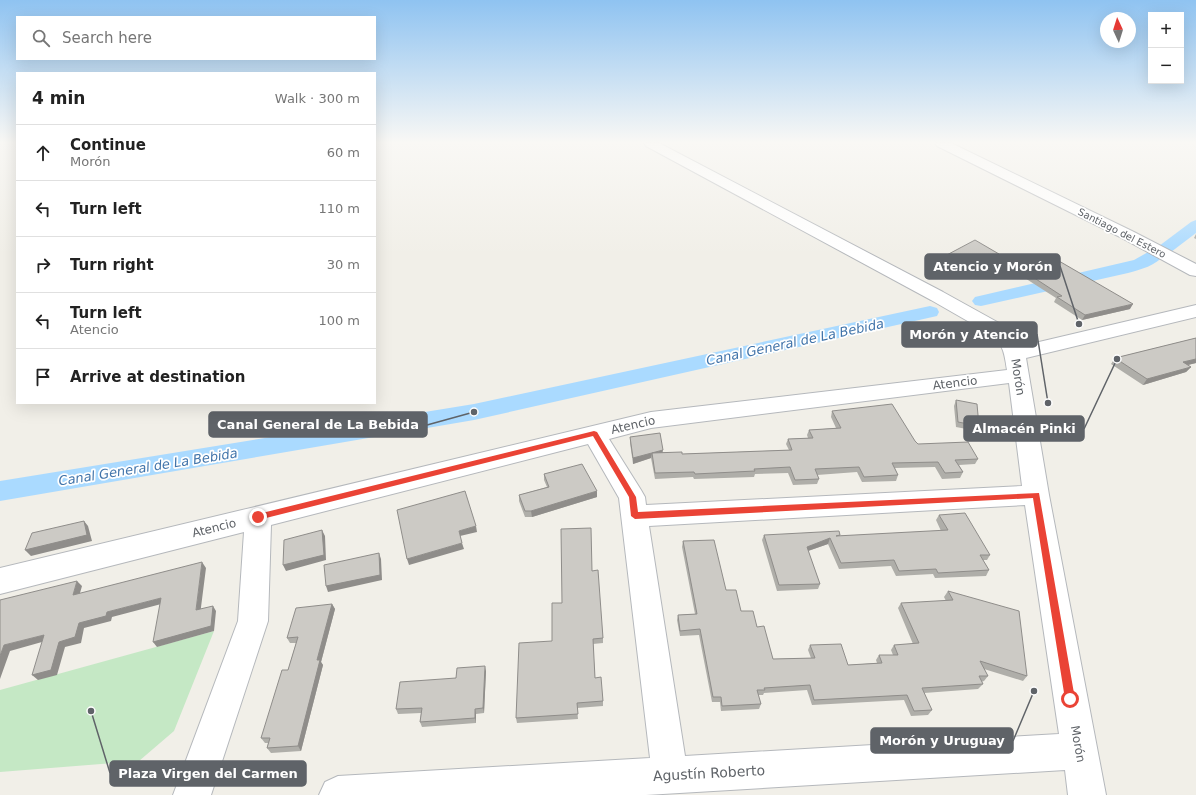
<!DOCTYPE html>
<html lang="en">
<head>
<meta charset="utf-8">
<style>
  body { margin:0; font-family:"DejaVu Sans",sans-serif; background:#f2f2f2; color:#222 }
  .controls { position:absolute; right:12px; top:12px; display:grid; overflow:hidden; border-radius:0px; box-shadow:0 4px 16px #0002 }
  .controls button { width:36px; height:36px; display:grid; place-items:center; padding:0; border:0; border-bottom:1px solid #e0e0e0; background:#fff; color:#222; font:20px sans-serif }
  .compass { position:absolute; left:1100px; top:12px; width:36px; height:36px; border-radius:50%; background:#fff; box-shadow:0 4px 16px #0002; rotate:356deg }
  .stop { position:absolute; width:12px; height:12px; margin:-9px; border:3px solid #ea4335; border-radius:50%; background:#fff }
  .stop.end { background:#ea4335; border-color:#fff; box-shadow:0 1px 4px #0008 }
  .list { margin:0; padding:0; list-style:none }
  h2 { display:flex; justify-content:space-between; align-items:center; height:52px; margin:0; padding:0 16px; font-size:17px }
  h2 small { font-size:13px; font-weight:400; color:#767676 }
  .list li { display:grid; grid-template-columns:26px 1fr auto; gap:12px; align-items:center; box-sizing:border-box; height:56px; padding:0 16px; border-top:1px solid #e0e0e0 }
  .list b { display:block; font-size:15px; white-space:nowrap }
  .list p { margin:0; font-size:13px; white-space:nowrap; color:#767676 }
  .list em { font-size:13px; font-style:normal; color:#767676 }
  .icon { flex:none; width:22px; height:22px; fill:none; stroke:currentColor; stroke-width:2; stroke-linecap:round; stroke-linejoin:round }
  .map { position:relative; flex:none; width:1196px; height:795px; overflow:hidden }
  .search { position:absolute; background:#fff; box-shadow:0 4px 16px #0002; left:16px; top:16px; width:360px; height:44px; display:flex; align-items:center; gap:10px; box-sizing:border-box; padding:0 14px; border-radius:0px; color:#767676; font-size:15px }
  .panel { position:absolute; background:#fff; box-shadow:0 4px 16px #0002; left:16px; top:72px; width:360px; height:332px; border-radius:0px }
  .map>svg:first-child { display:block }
</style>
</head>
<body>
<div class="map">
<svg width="1196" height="795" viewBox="0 0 1196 795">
  <rect width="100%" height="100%" fill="#f1efe8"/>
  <!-- green -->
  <path fill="#c5e8c5" d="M 214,631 L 174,731 L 139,761 L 0,772 L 0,690 Z"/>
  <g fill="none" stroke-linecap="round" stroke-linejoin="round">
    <!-- canal -->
    <path fill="#aadaff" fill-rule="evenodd" d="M 1196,220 L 1196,233 L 1171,252 L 1163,253 L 1164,255 C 1157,265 1140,270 1128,273 L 981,306 L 975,305 L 972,301 L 975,297 L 1134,260 L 1150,251 L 1158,251 L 1157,249 L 1159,246 L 1191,222 Z
      M 930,306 L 937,308 L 939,312 L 937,316 L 474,420 L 0,501 L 0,481 L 474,404 Z"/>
    <defs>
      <path id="minor" d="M 644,143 L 659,143 L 943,292 L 999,323 L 1007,328 L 1018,339 L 1022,346 L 1196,305 L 1196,317 L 1026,358 L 1049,495 L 1106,795 L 1068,795 L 1065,770 L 646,795 L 319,795 L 325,782 L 338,776 L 650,758 L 619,498 L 588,444 L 271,525 L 268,621 L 211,795 L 173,795 L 238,621 L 244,532 L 0,594 L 0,568 L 651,412 L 1007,370 C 1004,350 1003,342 985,331 L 931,300 L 646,146 ZM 1009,383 L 1022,486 L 646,505 L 645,497 L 641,490 L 609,439 L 651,428 ZM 1025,505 L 1059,734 L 685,756 L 649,526 Z
        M 935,143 L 951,143 L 1134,232 L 1196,264 L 1196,276 L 1190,275 L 1122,238 L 937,146 Z"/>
    </defs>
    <!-- minor casing -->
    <use href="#minor" stroke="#b5b8bc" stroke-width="2"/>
    <!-- minor -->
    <use href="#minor" fill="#fff" fill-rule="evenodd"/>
  </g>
  <!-- wall -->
  <path fill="#afaea9" d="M 1196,234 L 1196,239 L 1194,238 Z
    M 999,254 L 995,262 L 969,278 L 940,266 L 943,257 Z
    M 1019,268 L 1130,309 L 1082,320 L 1054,302 L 1056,298 L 1017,273 Z
    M 1196,338 L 1196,363 L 1188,365 L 1191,367 L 1186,372 L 1143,385 L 1111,364 L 1115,358 Z
    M 956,400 L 979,426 L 977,431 L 956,427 L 954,406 Z
    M 832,411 L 915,441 L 918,444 L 978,459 L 975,464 L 959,465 L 963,472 L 960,478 L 942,479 L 935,467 L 895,468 L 898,475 L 896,481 L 862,482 L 857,472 L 817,475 L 819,479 L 817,484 L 793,485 L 788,473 L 755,474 L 754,477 L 694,479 L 693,477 L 655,479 L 651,458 L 633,464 L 630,443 L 630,437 L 663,452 L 682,454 L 789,450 L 786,444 L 788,439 L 808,438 L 807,435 L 809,430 L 836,428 L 831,417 Z
    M 544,474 L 597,497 L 532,517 L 525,517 L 519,501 L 519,495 L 547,487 L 544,480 Z
    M 939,515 L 990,555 L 987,560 L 983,560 L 989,570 L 986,576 L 935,578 L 933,574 L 896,576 L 891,566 L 839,569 L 828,544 L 808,551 L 820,584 L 818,589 L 777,591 L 762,540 L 764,535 L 840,535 L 839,536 L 941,531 L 936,520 Z
    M 683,541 L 726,590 L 741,611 L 757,627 L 773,659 L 811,658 L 808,650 L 810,645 L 848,665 L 877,663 L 876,660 L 879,655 L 893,655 L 891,650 L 894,645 L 913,644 L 898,608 L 901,603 L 946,601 L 944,597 L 948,591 L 1027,676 L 1023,681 L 984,669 L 988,676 L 984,681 L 981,682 L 983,684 L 978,689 L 924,693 L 932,710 L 928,715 L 911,716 L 904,700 L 812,705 L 807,690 L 764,693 L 763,695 L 758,695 L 761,704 L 759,709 L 721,711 L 720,702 L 712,702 L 699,635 L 680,636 L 677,620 L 678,615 L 695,614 L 682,547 Z
    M 592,571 L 603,638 L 603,643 L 593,644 L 595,678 L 603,701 L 603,706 L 577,708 L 578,719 L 517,723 L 516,718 L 552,641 L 562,603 Z
    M 332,604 L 335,609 L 321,662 L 323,665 L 301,751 L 271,753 L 267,748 L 268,743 L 265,743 L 261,738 L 288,670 L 296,643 L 290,643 L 287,638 Z
    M 486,671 L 484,713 L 476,714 L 476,723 L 422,727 L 420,722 L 421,713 L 398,714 L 396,709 L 456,678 Z"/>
  <!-- shaded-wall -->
  <path fill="#8f8d8a" d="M 999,254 L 995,262 L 969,278 L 973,270 Z
    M 1133,304 L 1130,309 L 1082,320 L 1085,315 Z
    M 1196,359 L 1196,363 L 1179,367 L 1183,362 Z
    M 1191,367 L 1186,372 L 1143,385 L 1147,379 Z
    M 663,450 L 662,455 L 652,453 Z
    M 652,453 L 651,458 L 633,464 L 633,458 Z
    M 597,491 L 597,497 L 532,517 L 531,511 Z
    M 84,521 L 88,526 L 92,541 L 31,556 L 25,550 Z
    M 476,526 L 477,532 L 460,536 L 459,531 Z
    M 322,530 L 325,536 L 326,560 L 286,571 L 283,565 Z
    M 830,538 L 828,544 L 805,552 L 807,547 Z
    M 462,543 L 464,549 L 409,565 L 407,559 Z
    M 379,553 L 381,559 L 382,580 L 328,592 L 326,586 Z
    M 202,562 L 206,568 L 200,615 L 196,610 Z
    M 77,581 L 82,586 L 78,600 L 73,595 Z
    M 161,598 L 165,603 L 112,617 L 111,621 L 84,628 L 81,643 L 65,647 L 57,675 L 38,680 L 32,675 L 59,642 L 79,623 L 107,612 Z
    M 332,604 L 335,609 L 321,662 L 323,665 L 301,751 L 298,746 L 317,660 Z
    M 213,606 L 216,611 L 214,631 L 157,647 L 153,642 Z
    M 44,635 L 49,640 L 10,651 L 0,679 L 0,656 L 4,645 Z
    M 485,666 L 486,671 L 484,713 L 483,708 Z
    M 475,709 L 476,714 L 476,723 L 475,718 Z"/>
  <!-- building -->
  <path fill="#cccac5" stroke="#8f8d8a" d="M 975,240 L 999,254 L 973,270 L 943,257 Z
    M 1059,261 L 1133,304 L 1085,315 L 1057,297 L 1062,296 L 1019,268 Z
    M 1196,338 L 1196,359 L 1183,362 L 1191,367 L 1147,379 L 1115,358 Z
    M 956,400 L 977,404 L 979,426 L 958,422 Z
    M 892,404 L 915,441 L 918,444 L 968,442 L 978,459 L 955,460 L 963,472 L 945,473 L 938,462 L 892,463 L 898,475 L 864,477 L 859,467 L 815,469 L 819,479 L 795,480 L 790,467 L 754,469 L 755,471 L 695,474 L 694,472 L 655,473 L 652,453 L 682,452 L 682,454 L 792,450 L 788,439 L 813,438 L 809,430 L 841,428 L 832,411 Z
    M 660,433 L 663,450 L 633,458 L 630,437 Z
    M 582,464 L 597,491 L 531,511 L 525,511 L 519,495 L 549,487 L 544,474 Z
    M 465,491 L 476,526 L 459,531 L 462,543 L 407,559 L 397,510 Z
    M 965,513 L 990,555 L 980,555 L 989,570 L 938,573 L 936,569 L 899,571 L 894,560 L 841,563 L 830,538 L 807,547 L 820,584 L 779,585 L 764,535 L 839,531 L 840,535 L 836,536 L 948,530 L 939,515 Z
    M 84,521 L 87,535 L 25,550 L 32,533 Z
    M 591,528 L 592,571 L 598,570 L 603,638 L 593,639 L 595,678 L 601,677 L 603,701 L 577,703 L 578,714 L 516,718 L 519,643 L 552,641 L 552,603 L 562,603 L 561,529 Z
    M 322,530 L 324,555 L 283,565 L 284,540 Z
    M 714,540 L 726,590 L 736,590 L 741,611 L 753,611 L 757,627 L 764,626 L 773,659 L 815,658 L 810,645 L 841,644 L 848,665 L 882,663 L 879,655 L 898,655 L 894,645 L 919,643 L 901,603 L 953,600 L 948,591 L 1019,611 L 1027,676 L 980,661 L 988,676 L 979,676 L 983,684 L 922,688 L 932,710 L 914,711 L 907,695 L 814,700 L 810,685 L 764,688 L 765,690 L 757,690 L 761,704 L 722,706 L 721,697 L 713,697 L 700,629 L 680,631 L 678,615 L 697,614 L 683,541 Z
    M 379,553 L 380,575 L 326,586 L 324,565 Z
    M 202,562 L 196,610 L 213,606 L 211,626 L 153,642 L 161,598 L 107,612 L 106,616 L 79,623 L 75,637 L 59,642 L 51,670 L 32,675 L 44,635 L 4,645 L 0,656 L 0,600 L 77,581 L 73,595 Z
    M 332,604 L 317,660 L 320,660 L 298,746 L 267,748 L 270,738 L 261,738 L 282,670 L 288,670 L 298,637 L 287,638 L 296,608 Z
    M 485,666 L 483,708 L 475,709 L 475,718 L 420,722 L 422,708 L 396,709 L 400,682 L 456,678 L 457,668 Z"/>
  <!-- sky -->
  <linearGradient id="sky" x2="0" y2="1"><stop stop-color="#8fc3f1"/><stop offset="0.56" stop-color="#f9f8f5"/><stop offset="1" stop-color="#f9f8f5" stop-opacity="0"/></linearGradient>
  <rect width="1196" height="254" fill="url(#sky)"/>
  <!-- route -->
  <path fill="#ea4335" d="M 594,431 L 597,432 L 636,497 L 638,512 L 1039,493 L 1075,699 L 1074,703 L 1070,704 L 1067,703 L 1065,699 L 1033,498 L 635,519 L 631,516 L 629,497 L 593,436 L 258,520 L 254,517 L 258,514 Z"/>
  <g text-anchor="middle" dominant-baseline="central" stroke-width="3.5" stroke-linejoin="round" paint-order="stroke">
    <!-- far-street labels -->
    <g font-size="10" fill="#5f6368" stroke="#fff">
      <text transform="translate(1122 233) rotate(27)">Santiago del Estero</text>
    </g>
    <!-- street labels -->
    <g font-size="12" fill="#5f6368" stroke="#fff">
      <text transform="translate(1018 377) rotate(81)">Morón</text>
      <text transform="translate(955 383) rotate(-7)">Atencio</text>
      <text transform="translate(633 425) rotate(-13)">Atencio</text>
      <text transform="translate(214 528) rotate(-14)">Atencio</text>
      <text transform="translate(1078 744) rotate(80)">Morón</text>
    </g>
    <!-- water labels -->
    <g font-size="13" font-style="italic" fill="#4174aa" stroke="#fff">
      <text transform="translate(795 342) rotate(-12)">Canal General de La Bebida</text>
      <text transform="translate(148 467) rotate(-9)">Canal General de La Bebida</text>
    </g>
    <!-- near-street labels -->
    <g font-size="14" fill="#5f6368" stroke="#fff">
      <text transform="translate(709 773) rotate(-3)">Agustín Roberto</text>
    </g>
  </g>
  <!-- callouts -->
  <path fill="none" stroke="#5f6368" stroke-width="1.5" d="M1079 324L1060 266M1048 403L1037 334M474 412L427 425M1117 359L1084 429M1034 691L1013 741M91 711L110 773"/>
  <g fill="#5f6368" stroke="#fff" stroke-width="1.5">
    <circle cx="1079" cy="324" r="4"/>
    <circle cx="1048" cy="403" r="4"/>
    <circle cx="474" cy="412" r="4"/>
    <circle cx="1117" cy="359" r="4"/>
    <circle cx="1034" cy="691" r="4"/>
    <circle cx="91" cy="711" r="4"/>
  </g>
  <g fill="#5f6368" stroke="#5f6368" stroke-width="1.5">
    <rect x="925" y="254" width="135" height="25" rx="4"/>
    <rect x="902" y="322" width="135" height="25" rx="4"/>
    <rect x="209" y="412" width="218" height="25" rx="4"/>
    <rect x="964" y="416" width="120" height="25" rx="4"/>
    <rect x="871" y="728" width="142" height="25" rx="4"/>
    <rect x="110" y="761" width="196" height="25" rx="4"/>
  </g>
  <g font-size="13" text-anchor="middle" font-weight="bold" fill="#fff">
    <text x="993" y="271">Atencio y Morón</text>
    <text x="969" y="339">Morón y Atencio</text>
    <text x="318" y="429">Canal General de La Bebida</text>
    <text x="1024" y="433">Almacén Pinki</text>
    <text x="942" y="745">Morón y Uruguay</text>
    <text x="208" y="778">Plaza Virgen del Carmen</text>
  </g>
</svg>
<div class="controls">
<button>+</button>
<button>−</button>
</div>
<svg class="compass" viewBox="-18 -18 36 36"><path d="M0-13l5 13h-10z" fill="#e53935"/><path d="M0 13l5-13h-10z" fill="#767676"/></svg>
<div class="stop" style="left:1070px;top:699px"></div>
<div class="stop end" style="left:258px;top:517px"></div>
<div class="search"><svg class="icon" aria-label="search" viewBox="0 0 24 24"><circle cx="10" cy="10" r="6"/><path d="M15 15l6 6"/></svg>Search here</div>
<section class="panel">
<h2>4 min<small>Walk · 300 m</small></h2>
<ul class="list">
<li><svg class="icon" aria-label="ahead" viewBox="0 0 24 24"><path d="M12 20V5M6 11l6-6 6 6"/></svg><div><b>Continue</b><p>Morón</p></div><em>60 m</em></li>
<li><svg class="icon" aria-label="left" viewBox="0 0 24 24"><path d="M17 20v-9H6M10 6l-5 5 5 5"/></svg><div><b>Turn left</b></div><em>110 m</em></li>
<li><svg class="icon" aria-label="right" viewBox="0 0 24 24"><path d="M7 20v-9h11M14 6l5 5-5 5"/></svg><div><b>Turn right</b></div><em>30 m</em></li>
<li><svg class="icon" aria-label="left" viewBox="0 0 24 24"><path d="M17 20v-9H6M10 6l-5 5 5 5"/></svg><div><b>Turn left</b><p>Atencio</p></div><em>100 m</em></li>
<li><svg class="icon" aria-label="arrive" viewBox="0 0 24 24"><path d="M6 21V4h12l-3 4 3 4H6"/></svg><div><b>Arrive at destination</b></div></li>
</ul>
</section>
</div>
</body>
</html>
